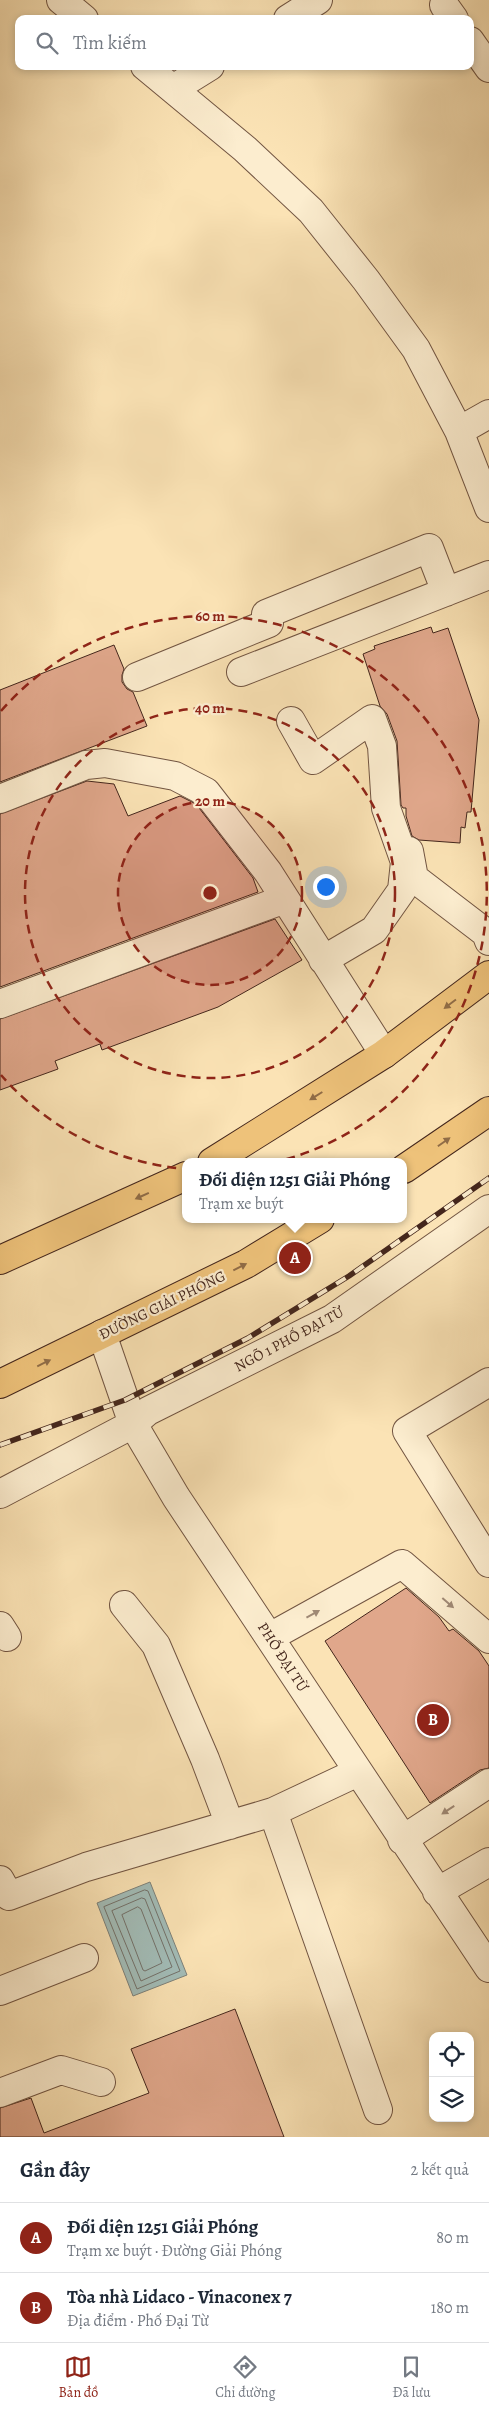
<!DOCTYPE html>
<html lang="vi">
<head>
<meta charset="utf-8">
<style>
  body { margin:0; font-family:Alegreya,serif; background:#f2f2f3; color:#1f2937 }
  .controls { position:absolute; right:15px; bottom:15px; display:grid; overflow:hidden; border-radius:10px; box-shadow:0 2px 8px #0003 }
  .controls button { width:45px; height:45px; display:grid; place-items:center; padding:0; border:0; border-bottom:1px solid #e0e1e3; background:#fff; color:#1f2937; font:25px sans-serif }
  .you { position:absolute; left:325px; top:886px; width:18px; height:18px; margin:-12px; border:4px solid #fff; border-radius:50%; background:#1a73e8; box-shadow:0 0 0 8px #1a73e833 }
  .badge { display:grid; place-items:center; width:32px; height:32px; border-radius:50%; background:#8f2418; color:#fff; font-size:16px; font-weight:700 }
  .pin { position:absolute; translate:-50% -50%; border:2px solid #fff; box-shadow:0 1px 5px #0006 }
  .popup { position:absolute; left:182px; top:1158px; width:225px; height:65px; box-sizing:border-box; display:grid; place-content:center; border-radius:10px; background:#fff; filter:drop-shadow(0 1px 4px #0005); font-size:16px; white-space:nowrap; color:#747a83 }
  .popup b { font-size:19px; color:#1f2937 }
  .popup::after { content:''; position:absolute; left:50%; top:100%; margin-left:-10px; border:10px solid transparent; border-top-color:#fff }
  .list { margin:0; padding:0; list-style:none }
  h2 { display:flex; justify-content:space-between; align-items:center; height:65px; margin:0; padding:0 20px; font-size:21px }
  h2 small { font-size:16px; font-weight:400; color:#747a83 }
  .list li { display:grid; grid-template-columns:32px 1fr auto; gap:15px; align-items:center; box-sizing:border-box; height:70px; padding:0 20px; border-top:1px solid #e0e1e3 }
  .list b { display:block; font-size:19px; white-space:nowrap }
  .list p { margin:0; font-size:16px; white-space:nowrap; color:#747a83 }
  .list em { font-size:16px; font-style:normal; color:#747a83 }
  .icon { flex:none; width:28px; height:28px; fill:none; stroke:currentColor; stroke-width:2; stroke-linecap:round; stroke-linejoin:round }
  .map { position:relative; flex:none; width:489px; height:2137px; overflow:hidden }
  .search { position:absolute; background:#fff; box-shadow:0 2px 8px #0003; left:15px; right:15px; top:15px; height:55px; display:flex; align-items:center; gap:12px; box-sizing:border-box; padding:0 18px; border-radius:10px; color:#747a83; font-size:19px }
  .sheet { height:205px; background:#fff }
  nav { display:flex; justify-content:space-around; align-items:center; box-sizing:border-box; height:70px; border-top:1px solid #e0e1e3; background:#fff; font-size:14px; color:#747a83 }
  nav a { display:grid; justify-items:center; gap:2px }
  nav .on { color:#8f2418 }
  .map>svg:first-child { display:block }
</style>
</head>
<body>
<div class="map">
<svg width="489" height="2137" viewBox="0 0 489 2137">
  <rect width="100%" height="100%" fill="#fbe3b5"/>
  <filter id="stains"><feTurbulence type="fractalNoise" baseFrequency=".004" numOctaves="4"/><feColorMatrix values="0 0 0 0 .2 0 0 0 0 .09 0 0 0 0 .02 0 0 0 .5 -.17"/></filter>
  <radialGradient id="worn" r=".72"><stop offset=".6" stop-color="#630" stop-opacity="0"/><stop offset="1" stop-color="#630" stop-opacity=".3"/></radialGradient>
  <!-- water -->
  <path fill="#a2bcb7" stroke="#7c8079" d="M 150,1882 L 187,1975 L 133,1996 L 97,1903 Z"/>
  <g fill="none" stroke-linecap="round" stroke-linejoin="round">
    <!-- shore -->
    <path stroke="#73716a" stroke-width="1" d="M 145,1890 L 148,1891 L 180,1971 L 137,1989 L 104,1907 Z
      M 142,1898 L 145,1899 L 172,1967 L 141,1981 L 112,1911 Z
      M 138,1907 L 141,1909 L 162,1963 L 145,1971 L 143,1970 L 122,1915 Z"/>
  </g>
  <!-- building -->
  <path fill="#e0a78b" stroke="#44261c" d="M 431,627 L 433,633 L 448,628 L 479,720 L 471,812 L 467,812 L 465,828 L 461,827 L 460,843 L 419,840 L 412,836 L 406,816 L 406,808 L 403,808 L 401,805 L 397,741 L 387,714 L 380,706 L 363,654 L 375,649 L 374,646 Z
    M 114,645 L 124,669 L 122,675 L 122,682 L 127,689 L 133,692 L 147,726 L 0,782 L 0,690 Z
    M 87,781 L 114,784 L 128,816 L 180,796 L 196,804 L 253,878 L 258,892 L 0,987 L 0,814 Z
    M 275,919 L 302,960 L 218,1007 L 102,1050 L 100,1044 L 55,1061 L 58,1069 L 0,1090 L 0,1019 Z
    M 406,1588 L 439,1617 L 449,1631 L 453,1629 L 479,1651 L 489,1666 L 489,1768 L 480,1770 L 430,1803 L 325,1641 Z
    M 235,2009 L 284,2137 L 0,2137 L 0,2108 L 31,2098 L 44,2133 L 149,2093 L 131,2049 Z"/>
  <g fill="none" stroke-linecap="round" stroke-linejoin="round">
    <defs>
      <path id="minor" d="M 61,0 L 84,19
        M 444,5 L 454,19
        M 288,19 L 318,0
        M 470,41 L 489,68
        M 145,66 L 245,149 L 311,211 L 366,280 L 416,349 L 459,431 L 489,508
        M 173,89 L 210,66
        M 459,431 L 489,414
        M 241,672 L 489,575
        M 137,677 L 269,623 L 266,614 L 429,548 L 446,592
        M 291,721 L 313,760 L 372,719 L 382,746 L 386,808 L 405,862 L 402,890 L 374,930 L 323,960
        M 0,799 L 86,765 L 105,763 L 175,776 L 206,792 L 268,872 L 384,1054
        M 409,851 L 414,878 L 486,933 L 489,941
        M 0,1004 L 285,899
        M 102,1334 L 133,1424 L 176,1497 L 489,1968
        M 489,1382 L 407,1431 L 489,1563
        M 0,1494 L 133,1424 L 148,1411 L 332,1319 L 489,1209
        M 124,1605 L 156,1645 L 205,1759 L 230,1825
        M 0,1626 L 7,1637
        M 270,1637 L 402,1564 L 489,1639
        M 273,1812 L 378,2110
        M 402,1840 L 489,1783
        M 0,1880 L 9,1896 L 86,1867 L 273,1812 L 358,1772
        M 437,1892 L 489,1862
        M 0,1991 L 84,1958
        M 0,2093 L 61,2070 L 101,2082"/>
      <path id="major" d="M 212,1162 L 384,1054 L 489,975
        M 404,1169 L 489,1111
        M 0,1260 L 186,1176
        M 0,1384 L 246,1264 L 320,1219"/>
    </defs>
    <!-- minor casing -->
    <use href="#minor" stroke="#725542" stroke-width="30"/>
    <!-- major casing -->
    <use href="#major" stroke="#44261c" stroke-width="30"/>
    <!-- minor -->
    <use href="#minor" stroke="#fcedcf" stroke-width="28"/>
    <!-- major -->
    <use href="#major" stroke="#eec27a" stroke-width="28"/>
    <defs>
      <path id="rail" d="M 0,1445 L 125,1400 L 248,1338 L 349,1276 L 489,1178"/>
    </defs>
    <!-- rail casing -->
    <use href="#rail" stroke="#44261c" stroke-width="5.5"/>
    <!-- rail -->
    <use href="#rail" stroke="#fcedcf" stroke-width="4" stroke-dasharray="11" stroke-linecap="butt"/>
  </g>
  <!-- one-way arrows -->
  <defs><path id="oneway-solid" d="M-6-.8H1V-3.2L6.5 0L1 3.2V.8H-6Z" transform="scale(1.25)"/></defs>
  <g fill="#906c46">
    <use href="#oneway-solid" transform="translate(450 1004) rotate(143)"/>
    <use href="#oneway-solid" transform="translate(316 1096) rotate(148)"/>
    <use href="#oneway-solid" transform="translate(444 1142) rotate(-35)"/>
    <use href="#oneway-solid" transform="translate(142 1196) rotate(156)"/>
    <use href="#oneway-solid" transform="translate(240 1267) rotate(-27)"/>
    <use href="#oneway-solid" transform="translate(44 1363) rotate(-26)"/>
  </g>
  <g fill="#a08a76">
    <use href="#oneway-solid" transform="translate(448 1603) rotate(41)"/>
    <use href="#oneway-solid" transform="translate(313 1614) rotate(-29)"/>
    <use href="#oneway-solid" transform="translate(448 1810) rotate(147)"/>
  </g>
  <!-- distance rings -->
  <circle cx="210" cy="893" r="92" fill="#8f2418" fill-opacity=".12"/>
  <g fill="none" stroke="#8f2418" stroke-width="2.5" stroke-dasharray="9 6">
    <circle cx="210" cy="893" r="92"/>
    <circle cx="210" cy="893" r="185"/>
    <path d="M1 711A277 277 0 1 1 1 1075"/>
  </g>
  <g text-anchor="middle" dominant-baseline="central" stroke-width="4.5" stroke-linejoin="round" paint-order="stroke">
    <!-- street labels -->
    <g font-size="15" fill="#44261c" stroke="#fcedcf">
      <text transform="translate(162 1305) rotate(-26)">ĐƯỜNG GIẢI PHÓNG</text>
      <text transform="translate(289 1339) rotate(-28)">NGÕ 1 PHỐ ĐẠI TỪ</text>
      <text transform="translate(283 1657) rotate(57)">PHỐ ĐẠI TỪ</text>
    </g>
  </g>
  <circle cx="210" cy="893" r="8" fill="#8f2418" stroke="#fcedcf" stroke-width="2.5"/>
  <g font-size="15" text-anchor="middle" font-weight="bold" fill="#8f2418" stroke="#fcedcf" stroke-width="4.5" stroke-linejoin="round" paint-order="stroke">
    <text x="210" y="621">60 m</text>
    <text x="210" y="713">40 m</text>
    <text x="210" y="806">20 m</text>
  </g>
  <rect width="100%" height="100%" filter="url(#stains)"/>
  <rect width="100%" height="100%" fill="url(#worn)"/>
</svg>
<div class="controls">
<button><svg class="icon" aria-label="locate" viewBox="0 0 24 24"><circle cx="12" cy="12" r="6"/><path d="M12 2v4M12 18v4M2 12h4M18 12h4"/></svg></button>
<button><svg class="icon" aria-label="layers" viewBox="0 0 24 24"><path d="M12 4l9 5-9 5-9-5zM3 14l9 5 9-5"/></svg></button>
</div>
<div class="you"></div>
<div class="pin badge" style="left:295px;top:1258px">A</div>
<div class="popup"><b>Đối diện 1251 Giải Phóng</b>Trạm xe buýt</div>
<div class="pin badge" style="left:433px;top:1720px">B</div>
<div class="search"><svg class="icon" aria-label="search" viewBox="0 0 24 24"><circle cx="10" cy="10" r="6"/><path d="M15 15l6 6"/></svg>Tìm kiếm</div>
</div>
<section class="sheet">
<h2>Gần đây<small>2 kết quả</small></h2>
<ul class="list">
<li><span class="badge">A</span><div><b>Đối diện 1251 Giải Phóng</b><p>Trạm xe buýt · Đường Giải Phóng</p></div><em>80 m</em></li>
<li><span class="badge">B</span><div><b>Tòa nhà Lidaco - Vinaconex 7</b><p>Địa điểm · Phố Đại Từ</p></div><em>180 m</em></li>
</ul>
</section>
<nav>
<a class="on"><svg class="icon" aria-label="map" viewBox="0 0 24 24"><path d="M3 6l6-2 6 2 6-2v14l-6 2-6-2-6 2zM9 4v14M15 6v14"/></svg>Bản đồ</a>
<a><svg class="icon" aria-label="directions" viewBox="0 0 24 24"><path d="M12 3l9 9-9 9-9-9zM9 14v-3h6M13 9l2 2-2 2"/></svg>Chỉ đường</a>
<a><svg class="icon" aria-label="saved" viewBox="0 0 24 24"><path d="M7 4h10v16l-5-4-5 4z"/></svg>Đã lưu</a>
</nav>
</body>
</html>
